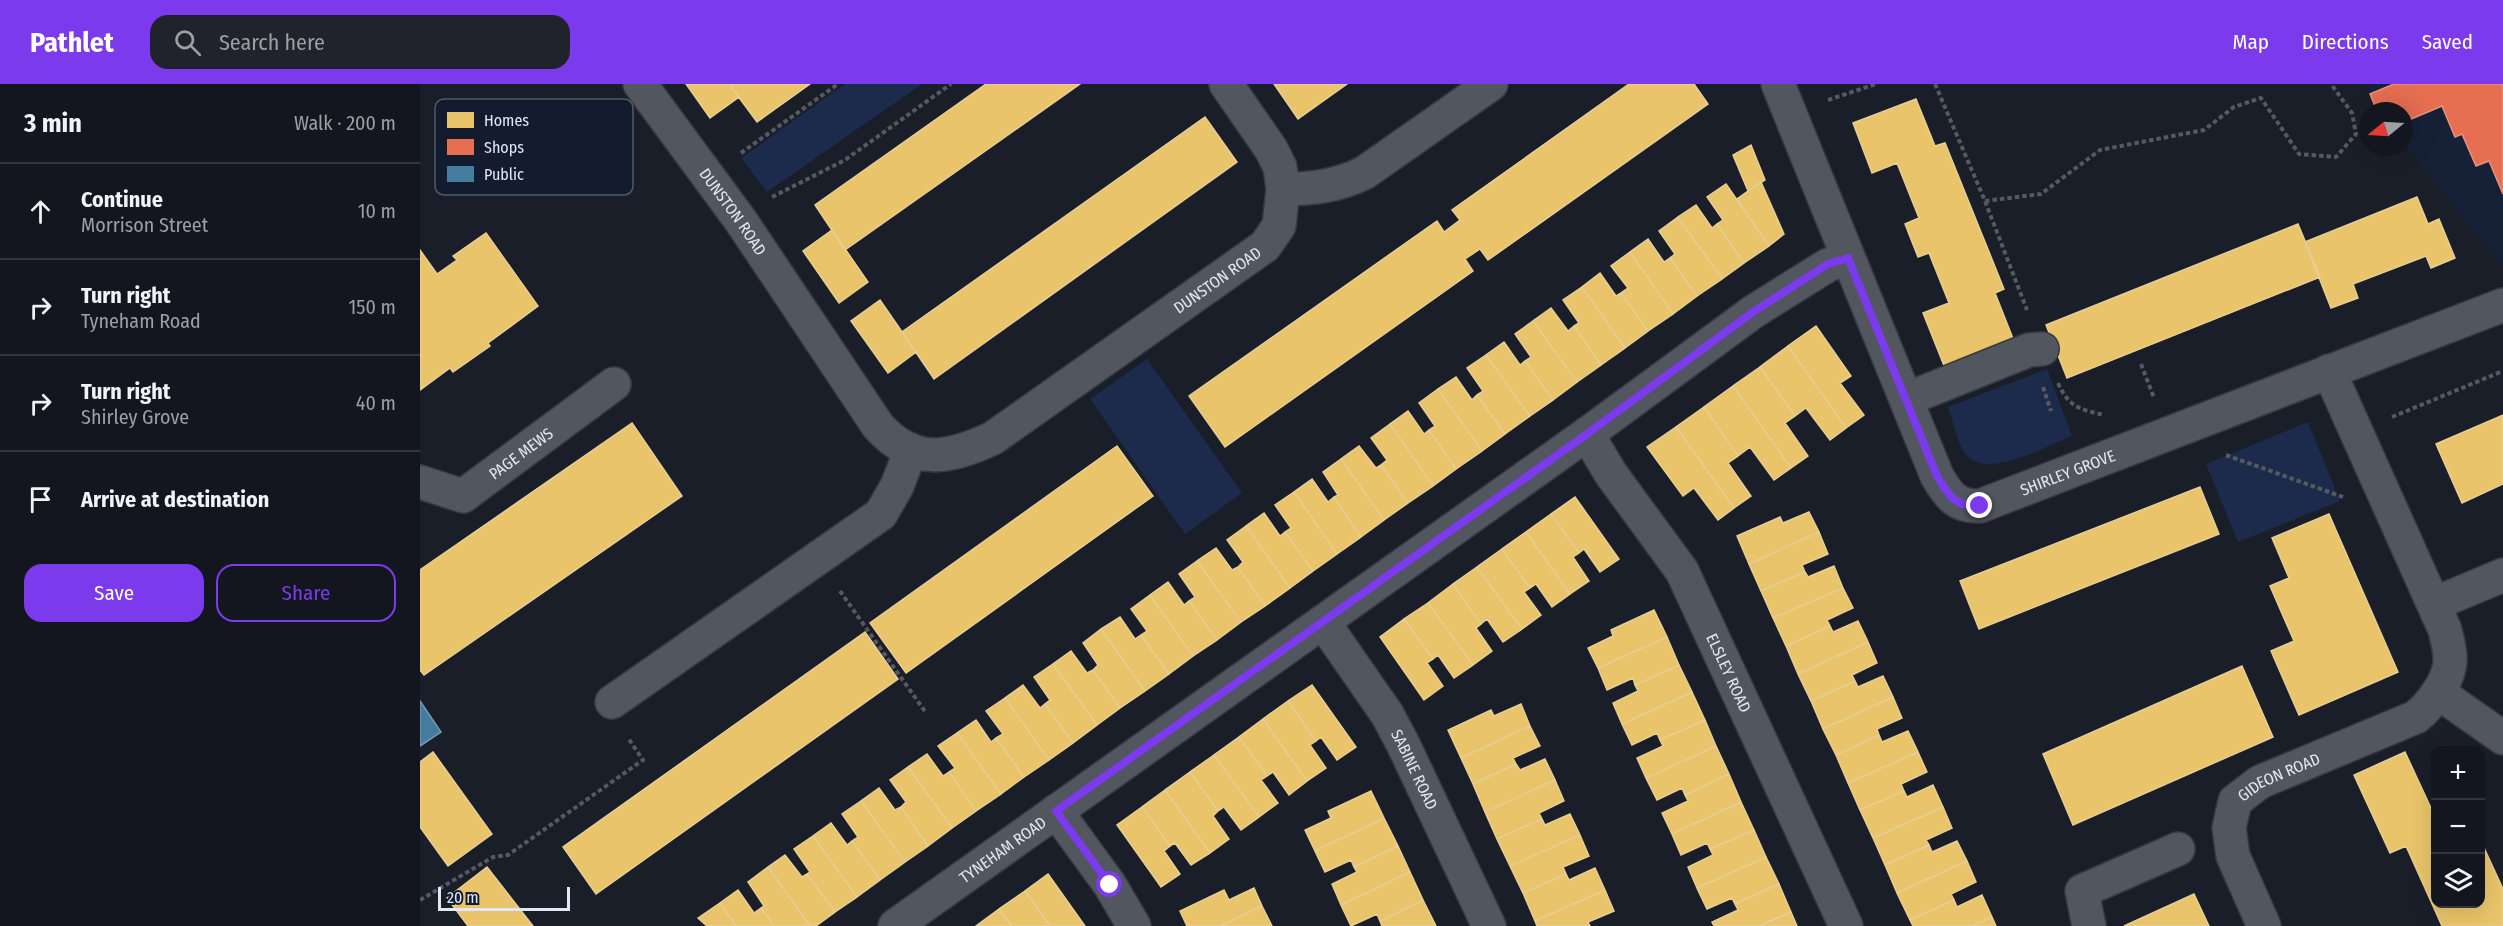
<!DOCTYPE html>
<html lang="en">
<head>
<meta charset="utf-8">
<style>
  body { margin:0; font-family:"Fira Sans Condensed",sans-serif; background:#20232b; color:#f1f3f6 }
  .controls { position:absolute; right:18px; bottom:18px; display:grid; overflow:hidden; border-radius:12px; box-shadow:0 6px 24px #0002 }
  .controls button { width:54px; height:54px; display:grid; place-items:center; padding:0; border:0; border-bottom:2px solid #32353c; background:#13161e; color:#f1f3f6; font:30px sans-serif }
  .compass { position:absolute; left:1939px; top:18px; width:54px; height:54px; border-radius:50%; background:#13161e; box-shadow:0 6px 24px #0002; rotate:252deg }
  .scale { position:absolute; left:18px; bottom:15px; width:132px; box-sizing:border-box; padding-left:6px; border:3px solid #e1e7f5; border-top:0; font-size:16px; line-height:21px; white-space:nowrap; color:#e1e7f5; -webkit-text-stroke:4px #131c2e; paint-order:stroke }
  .stop { position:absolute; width:18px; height:18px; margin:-14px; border:4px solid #7c3aed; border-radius:50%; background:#fff }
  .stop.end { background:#7c3aed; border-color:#fff; box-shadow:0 2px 6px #0008 }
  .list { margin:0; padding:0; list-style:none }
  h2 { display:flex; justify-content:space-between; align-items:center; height:78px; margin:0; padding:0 24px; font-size:26px }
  h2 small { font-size:20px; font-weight:400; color:#9d9fa4 }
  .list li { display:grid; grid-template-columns:39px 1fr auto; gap:18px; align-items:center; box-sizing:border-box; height:96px; padding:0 24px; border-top:2px solid #32353c }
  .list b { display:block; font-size:22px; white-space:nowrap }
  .list p { margin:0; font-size:20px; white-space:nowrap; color:#9d9fa4 }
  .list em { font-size:20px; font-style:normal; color:#9d9fa4 }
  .actions { display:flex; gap:12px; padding:18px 24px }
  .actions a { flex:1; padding:14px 0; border:2px solid #7c3aed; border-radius:18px; text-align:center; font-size:21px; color:#7c3aed }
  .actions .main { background:#7c3aed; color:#fff }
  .icon { flex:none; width:33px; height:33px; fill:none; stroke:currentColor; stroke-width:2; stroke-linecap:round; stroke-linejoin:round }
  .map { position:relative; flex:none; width:2083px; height:842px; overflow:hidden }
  header { display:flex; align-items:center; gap:36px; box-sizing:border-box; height:84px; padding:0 30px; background:#7c3aed; color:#fff }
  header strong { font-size:28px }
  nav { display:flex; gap:33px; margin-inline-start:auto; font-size:21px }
  .search { width:420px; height:54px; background:#20232b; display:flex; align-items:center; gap:15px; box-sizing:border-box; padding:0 21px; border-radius:18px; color:#9d9fa4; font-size:22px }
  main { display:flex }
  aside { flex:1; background:#13161e }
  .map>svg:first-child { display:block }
</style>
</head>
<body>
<header>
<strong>Pathlet</strong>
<div class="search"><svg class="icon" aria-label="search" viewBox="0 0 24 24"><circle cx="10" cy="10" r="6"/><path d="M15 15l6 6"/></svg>Search here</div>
<nav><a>Map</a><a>Directions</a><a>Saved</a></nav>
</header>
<main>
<aside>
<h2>3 min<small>Walk · 200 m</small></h2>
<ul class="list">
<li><svg class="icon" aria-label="ahead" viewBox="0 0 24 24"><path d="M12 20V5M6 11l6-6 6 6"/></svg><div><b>Continue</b><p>Morrison Street</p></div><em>10 m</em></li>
<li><svg class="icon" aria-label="right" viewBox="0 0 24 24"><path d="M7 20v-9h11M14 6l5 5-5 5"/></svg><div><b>Turn right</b><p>Tyneham Road</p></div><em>150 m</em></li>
<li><svg class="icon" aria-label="right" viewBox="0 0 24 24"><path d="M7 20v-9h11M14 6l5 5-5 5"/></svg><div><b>Turn right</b><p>Shirley Grove</p></div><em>40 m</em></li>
<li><svg class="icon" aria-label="arrive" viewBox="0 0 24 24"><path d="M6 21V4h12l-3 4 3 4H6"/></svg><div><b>Arrive at destination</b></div></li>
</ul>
<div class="actions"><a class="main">Save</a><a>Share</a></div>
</aside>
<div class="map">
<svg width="2083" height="842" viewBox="0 0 2083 842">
  <rect width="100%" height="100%" fill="#191e28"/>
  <!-- built -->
  <path fill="#162137" d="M 1945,0 L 2083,0 L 2083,178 L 2080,179 L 1984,59 L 1984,27 L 1962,27 Z"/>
  <!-- green -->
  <path fill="#1c2b4c" d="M 425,0 L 502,0 L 347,108 L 321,74 Z
    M 727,275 L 822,409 L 765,450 L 670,315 Z
    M 1627,285 L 1652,352 C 1625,362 1565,399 1544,368 C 1536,356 1533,336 1528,323 Z
    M 1888,338 L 1920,417 L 1818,458 L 1786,380 Z"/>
  <!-- homes -->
  <path fill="#e9c46a" stroke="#e7ce94" stroke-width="1.5" d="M 266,0 L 309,0 L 319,13 L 290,34 Z
    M 309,0 L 390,0 L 337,38 Z
    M 566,0 L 660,0 L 425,166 L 395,121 Z
    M 854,0 L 927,0 L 878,35 Z
    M 1209,0 L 1274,0 L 1288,20 L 1068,176 L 1060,165 L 1045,175 L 1053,187 L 805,363 L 769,312 L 1017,137 L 1024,148 L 1040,136 L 1032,126 Z
    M 1496,15 L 1515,62 L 1525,59 L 1584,205 L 1575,209 L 1594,257 L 1525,284 L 1503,229 L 1529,219 L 1509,169 L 1498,173 L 1485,140 L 1499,134 L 1477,79 L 1452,89 L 1433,39 Z
    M 785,33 L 817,78 L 514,295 L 482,248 Z
    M 1331,61 L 1345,96 L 1328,107 L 1313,71 Z
    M 1341,98 L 1364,150 L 1349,162 L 1317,115 Z
    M 1306,100 L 1349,162 L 1324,179 L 1297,140 L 1303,136 L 1287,113 Z
    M 1997,113 L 2008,140 L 2019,135 L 2035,174 L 2011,184 L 2006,172 L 1933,200 L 1938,214 L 1911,224 L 1885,158 Z
    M 1276,121 L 1292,144 L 1297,140 L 1324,179 L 1302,195 L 1258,133 Z
    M 1258,133 L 1302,195 L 1277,212 L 1250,174 L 1255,170 L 1239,147 Z
    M 1878,140 L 1900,193 L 1647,294 L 1626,241 Z
    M 412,146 L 448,198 L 419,219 L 383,167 Z
    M 66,149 L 118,222 L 68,259 L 70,262 L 33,288 L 30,284 L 0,306 L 0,166 L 17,190 L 37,176 L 33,172 Z
    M 1228,155 L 1244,178 L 1250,174 L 1277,212 L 1253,230 L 1210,168 Z
    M 1210,168 L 1253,230 L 1228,247 L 1201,209 L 1208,204 L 1191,182 Z
    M 1180,189 L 1196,212 L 1201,209 L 1228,247 L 1205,264 L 1162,203 Z
    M 1162,203 L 1205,264 L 1181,281 L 1154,242 L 1159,239 L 1143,216 Z
    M 460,216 L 496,268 L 468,289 L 431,237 Z
    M 1131,224 L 1148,247 L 1154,242 L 1181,281 L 1157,298 L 1113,237 Z
    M 1113,237 L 1157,298 L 1133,316 L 1105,277 L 1111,273 L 1095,250 Z
    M 1396,242 L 1431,292 L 1420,299 L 1444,331 L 1426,344 L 1368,262 Z
    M 1084,258 L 1100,281 L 1105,277 L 1133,316 L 1110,332 L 1066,271 Z
    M 1368,262 L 1426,344 L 1410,356 L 1386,324 L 1375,332 L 1340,283 Z
    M 1066,271 L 1110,332 L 1085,350 L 1057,311 L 1063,307 L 1047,284 Z
    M 1340,283 L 1375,332 L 1365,339 L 1388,372 L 1371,384 L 1313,302 Z
    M 1036,293 L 1052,316 L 1057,311 L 1085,350 L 1062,367 L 1018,305 Z
    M 1313,302 L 1371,384 L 1354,396 L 1330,363 L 1318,372 L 1284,323 Z
    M 1018,305 L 1062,367 L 1036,385 L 1009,346 L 1015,342 L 999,319 Z
    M 1284,323 L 1318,372 L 1308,379 L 1331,412 L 1314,424 L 1256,343 Z
    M 988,327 L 1004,350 L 1009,346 L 1036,385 L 1013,402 L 970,340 Z
    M 2083,331 L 2083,400 L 2042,419 L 2016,360 Z
    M 212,339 L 262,412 L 4,591 L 0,586 L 0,486 Z
    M 970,340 L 1013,402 L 988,419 L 961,381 L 967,376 L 951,354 Z
    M 1256,343 L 1314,424 L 1298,436 L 1274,404 L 1263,412 L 1227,363 Z
    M 697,362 L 733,412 L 486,589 L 450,539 Z
    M 939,362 L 956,384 L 961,381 L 988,419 L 964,436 L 921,375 Z
    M 921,375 L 964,436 L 941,453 L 914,413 L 918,411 L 903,388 Z
    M 892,395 L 908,418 L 914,413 L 941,453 L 917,470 L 874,408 Z
    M 1780,403 L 1799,450 L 1559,545 L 1540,497 Z
    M 874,408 L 917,470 L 893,487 L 865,448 L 871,444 L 855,421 Z
    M 1155,413 L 1199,475 L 1180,488 L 1164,465 L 1159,469 L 1131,430 Z
    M 1389,428 L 1399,448 L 1329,480 L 1317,452 L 1360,433 L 1363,439 Z
    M 844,429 L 860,452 L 865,448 L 893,487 L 870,504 L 826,442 Z
    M 1131,430 L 1159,469 L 1153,473 L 1169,497 L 1150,510 L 1106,448 Z
    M 1909,430 L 1978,588 L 1879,631 L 1851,567 L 1874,557 L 1850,502 L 1869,494 L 1852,454 Z
    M 826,442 L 870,504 L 845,522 L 818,483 L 823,478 L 807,456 Z
    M 1106,448 L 1150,510 L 1132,523 L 1116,500 L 1110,504 L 1082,465 Z
    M 1399,448 L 1408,470 L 1382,481 L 1385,488 L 1341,507 L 1329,480 Z
    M 796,464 L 812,486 L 818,483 L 845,522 L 821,538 L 777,477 Z
    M 1082,465 L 1110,504 L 1104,508 L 1121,531 L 1102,545 L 1057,483 Z
    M 777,477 L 821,538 L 797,556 L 769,517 L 775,513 L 759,490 Z
    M 1414,482 L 1423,504 L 1353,534 L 1341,507 L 1385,488 L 1388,493 Z
    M 1057,483 L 1102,545 L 1083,558 L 1067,535 L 1061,540 L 1033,500 Z
    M 748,498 L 764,521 L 769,517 L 797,556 L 773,572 L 730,511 Z
    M 1033,500 L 1061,540 L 1056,544 L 1072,567 L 1053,581 L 1008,519 Z
    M 1423,504 L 1433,524 L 1407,536 L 1410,542 L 1366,562 L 1353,534 Z
    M 730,511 L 773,572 L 749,590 L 721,551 L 727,547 L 711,525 Z
    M 1008,519 L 1053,581 L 1034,594 L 1018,571 L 1013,575 L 984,535 Z
    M 1234,526 L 1247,553 L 1178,584 L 1168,564 L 1193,552 L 1191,546 Z
    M 700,533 L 715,555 L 721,551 L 749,590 L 725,607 L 681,545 Z
    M 984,535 L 1013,575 L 1007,579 L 1023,602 L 1004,616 L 960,553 Z
    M 1438,537 L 1448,558 L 1378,590 L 1366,562 L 1410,542 L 1413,548 Z
    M 681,545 L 725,607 L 700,624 L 673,586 L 678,581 L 663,559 Z
    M 445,548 L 478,595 L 176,810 L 143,763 Z
    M 1247,553 L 1259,581 L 1215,601 L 1213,594 L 1187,606 L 1178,584 Z
    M 1448,558 L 1457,579 L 1432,591 L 1435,597 L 1391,617 L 1378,590 Z
    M 651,567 L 667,589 L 673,586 L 700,624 L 677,641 L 633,580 Z
    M 633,580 L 677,641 L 653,659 L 625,620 L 630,616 L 614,593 Z
    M 1259,581 L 1272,608 L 1202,640 L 1193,619 L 1218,607 L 1215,601 Z
    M 1822,582 L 1853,653 L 1653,741 L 1623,670 Z
    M 1463,592 L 1473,613 L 1403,645 L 1391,617 L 1435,597 L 1438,603 Z
    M 603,601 L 620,624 L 625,620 L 653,659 L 629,676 L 585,614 Z
    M 892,601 L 936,663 L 917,676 L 901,653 L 896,657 L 868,617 Z
    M 1272,608 L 1285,636 L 1240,656 L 1237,649 L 1212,661 L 1202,640 Z
    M 1473,613 L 1482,634 L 1457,645 L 1459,651 L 1416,671 L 1403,645 Z
    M 585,614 L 629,676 L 604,693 L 576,654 L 583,650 L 566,627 Z
    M 868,617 L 896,657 L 890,661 L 906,684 L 887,697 L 843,635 Z
    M 1101,620 L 1110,642 L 1041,674 L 1028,646 L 1071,626 L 1074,632 Z
    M 843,635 L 887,697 L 869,711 L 853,688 L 847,692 L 819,653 Z
    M 556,636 L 571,658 L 576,654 L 604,693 L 581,710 L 537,649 Z
    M 1285,636 L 1296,662 L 1226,694 L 1217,674 L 1243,662 L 1240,656 Z
    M 1110,642 L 1120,662 L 1093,674 L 1096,680 L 1053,700 L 1041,674 Z
    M 1488,647 L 1498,668 L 1428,699 L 1416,671 L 1459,651 L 1462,658 Z
    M 537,649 L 581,710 L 556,727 L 529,688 L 535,684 L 518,662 Z
    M 819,653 L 847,692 L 841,696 L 858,719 L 839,733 L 794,671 Z
    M 1296,662 L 1309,690 L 1265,711 L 1262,704 L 1237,716 L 1226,694 Z
    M 13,668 L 72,750 L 28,782 L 0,743 L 0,678 Z
    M 1498,668 L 1507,688 L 1481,700 L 1484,707 L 1440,726 L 1428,699 Z
    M 1985,668 L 2016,735 L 2016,820 L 2060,820 L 2060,755 L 2083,805 L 2083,842 L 2022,842 L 1986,762 L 1970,769 L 1934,691 Z
    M 507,670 L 523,692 L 529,688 L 556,727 L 532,744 L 488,683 Z
    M 794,671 L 839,733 L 821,746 L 804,723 L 798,727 L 770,688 Z
    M 1125,675 L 1135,696 L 1065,728 L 1053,700 L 1096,680 L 1100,686 Z
    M 488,683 L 532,744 L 508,762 L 481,723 L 486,718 L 470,696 Z
    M 770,688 L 798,727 L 793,732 L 809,755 L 790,769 L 745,706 Z
    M 1309,690 L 1321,718 L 1252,750 L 1242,729 L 1268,717 L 1265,711 Z
    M 1135,696 L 1144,717 L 1119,729 L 1122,735 L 1077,755 L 1065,728 Z
    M 1513,701 L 1523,723 L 1453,754 L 1440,726 L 1484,707 L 1487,713 Z
    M 459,704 L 475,726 L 481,723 L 508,762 L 485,778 L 441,717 Z
    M 745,706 L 790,769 L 771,781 L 755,759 L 750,762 L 722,723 Z
    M 951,707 L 964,734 L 895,767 L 885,746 L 911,734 L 908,727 Z
    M 441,717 L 485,778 L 460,796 L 432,757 L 438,753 L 422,730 Z
    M 1321,718 L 1334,746 L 1290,765 L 1287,759 L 1261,771 L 1252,750 Z
    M 722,723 L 750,762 L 744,767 L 760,790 L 741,803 L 697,741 Z
    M 1523,723 L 1532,744 L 1506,756 L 1509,761 L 1465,781 L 1453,754 Z
    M 1150,730 L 1160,751 L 1090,782 L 1077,755 L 1122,735 L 1125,741 Z
    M 964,734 L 978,762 L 934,783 L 931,776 L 905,788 L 895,767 Z
    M 411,739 L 427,761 L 432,757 L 460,796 L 437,813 L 393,752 Z
    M 1334,746 L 1346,773 L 1277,804 L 1268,783 L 1293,771 L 1290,765 Z
    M 1160,751 L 1169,772 L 1143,783 L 1146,790 L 1103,809 L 1090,782 Z
    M 393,752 L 437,813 L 415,828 L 387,790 L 390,788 L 374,765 Z
    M 1537,757 L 1547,777 L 1477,809 L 1465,781 L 1509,761 L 1512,768 Z
    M 978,762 L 990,788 L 921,821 L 912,800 L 937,788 L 934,783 Z
    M 365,771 L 382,793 L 387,790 L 415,828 L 396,842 L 390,842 L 348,783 Z
    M 1346,773 L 1359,800 L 1315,820 L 1312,814 L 1287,825 L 1277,804 Z
    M 1547,777 L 1556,798 L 1531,810 L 1534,816 L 1490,836 L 1477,809 Z
    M 67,783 L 113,842 L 48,842 L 27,814 Z
    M 348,783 L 390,842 L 354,842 L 341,824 L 344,822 L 328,798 Z
    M 1175,784 L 1185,806 L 1115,837 L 1103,809 L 1146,790 L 1149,796 Z
    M 990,788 L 1003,816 L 960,837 L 957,830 L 931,842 L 921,821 Z
    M 628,790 L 665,842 L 630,842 L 605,807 Z
    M 1359,800 L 1371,828 L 1339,842 L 1294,842 L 1292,838 L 1318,826 L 1315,820 Z
    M 834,804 L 842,822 L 800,842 L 767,842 L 760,827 L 804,806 L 809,816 Z
    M 318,806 L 334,829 L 341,824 L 354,842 L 316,842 L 300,819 Z
    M 1185,806 L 1194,827 L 1168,838 L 1170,842 L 1117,842 L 1115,837 Z
    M 605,807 L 630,842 L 592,842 L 579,825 Z
    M 1774,810 L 1789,842 L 1704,842 Z
    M 1562,811 L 1572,833 L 1552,842 L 1493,842 L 1490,836 L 1534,816 L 1537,823 Z
    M 1003,816 L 1016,842 L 962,842 L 960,837 Z
    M 300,819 L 316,842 L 287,842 L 278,834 Z
    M 842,822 L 852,842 L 800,842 Z
    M 579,825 L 592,842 L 556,842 Z
    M 1371,828 L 1377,842 L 1339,842 Z
    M 1572,833 L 1576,842 L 1552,842 Z"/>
  <!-- shops -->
  <path fill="#e76f51" stroke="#e59382" stroke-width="1.5" d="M 1974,0 L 2083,0 L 2083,110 L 2069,77 L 2056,82 L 2042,50 L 2035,53 L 2022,22 L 1984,38 L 1984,27 L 1957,27 L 1950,10 Z"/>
  <!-- public -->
  <path fill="#457b9d" stroke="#749bb7" stroke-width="1.5" d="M 0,617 L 21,648 L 0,662 Z"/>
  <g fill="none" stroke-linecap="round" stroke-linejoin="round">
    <defs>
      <g id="minor">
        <path id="s1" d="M 220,0 L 321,137 L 458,342 C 494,382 529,375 573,354 L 845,162 L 859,142 L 863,105 L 860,83 L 851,65 L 806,0"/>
        <path id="s2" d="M 1358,0 L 1517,392 C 1528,411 1536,423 1560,422 L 2083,221"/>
        <path d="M 863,105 C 893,105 917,102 944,89 L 1071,0"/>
        <path d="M 1487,315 L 1609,266 L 1622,265"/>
        <path id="s3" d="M 1167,350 L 1191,390 L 1262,487 L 1426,842"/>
        <path id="s4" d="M 0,398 L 43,412 L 194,300"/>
        <path d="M 2014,520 L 2083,491"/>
        <path id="s5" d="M 903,538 L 967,630 L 983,660 L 1069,842"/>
        <path d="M 2019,609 L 2083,654"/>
        <path d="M 192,618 L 461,430 L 477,402 L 491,366"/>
        <path d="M 636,727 L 690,801 L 714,842"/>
        <path id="s6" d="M 475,842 L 1167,350 L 1333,228 L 1408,181 L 1428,174"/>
        <path d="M 1669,842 L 1662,807 L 1758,765"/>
        <path id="s7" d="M 1844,842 L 1813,772 L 1809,744 L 1815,717 L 1840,698 L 1996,633 C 2011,621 2031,595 2030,574 C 2030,565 2027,555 2025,546 L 1909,287"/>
      </g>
    </defs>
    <!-- minor casing -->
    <use href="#minor" stroke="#363942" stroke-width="36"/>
    <!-- path -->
    <path stroke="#555960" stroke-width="4" stroke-dasharray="4.5 3" stroke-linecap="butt" d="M 1515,0 L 1565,117 L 1607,226
      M 1408,16 L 1456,0
      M 321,69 L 418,0
      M 352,113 L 425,76 L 531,0
      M 1565,117 L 1621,110 L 1680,66 L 1784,46 L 1814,23 L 1841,14 L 1879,70 L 1916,73 L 1936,50 L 1932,29 L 1911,0
      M 1721,280 L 1734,314
      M 1638,299 C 1649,323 1660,326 1685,331
      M 1623,303 L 1631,327
      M 1972,333 L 2083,287
      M 1806,371 L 1923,413
      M 420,507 L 506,629
      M 0,816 L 73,773 L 88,771 L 223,676 L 208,654"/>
    <!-- minor -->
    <use href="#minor" stroke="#52565f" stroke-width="33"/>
  </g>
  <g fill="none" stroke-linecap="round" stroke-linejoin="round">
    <!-- route -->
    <path stroke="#7c3aed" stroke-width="8" d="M 690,801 L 636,727 L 1167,350 L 1333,228 L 1408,180 L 1428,174 L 1517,392 C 1528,411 1536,424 1560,422"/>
  </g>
  <g text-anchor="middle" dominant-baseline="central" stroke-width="6" stroke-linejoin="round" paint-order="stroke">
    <!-- street labels -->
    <g font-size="16" fill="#e1e7f5" stroke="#131c2e">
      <text stroke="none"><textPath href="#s1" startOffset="158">DUNSTON ROAD</textPath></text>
      <text stroke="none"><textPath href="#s1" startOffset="818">DUNSTON ROAD</textPath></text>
      <text stroke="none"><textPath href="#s4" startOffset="117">PAGE MEWS</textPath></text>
      <text stroke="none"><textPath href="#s2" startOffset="573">SHIRLEY GROVE</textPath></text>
      <text stroke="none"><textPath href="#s3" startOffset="279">ELSLEY ROAD</textPath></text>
      <text stroke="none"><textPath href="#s5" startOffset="174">SABINE ROAD</textPath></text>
      <text stroke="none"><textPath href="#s7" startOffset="183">GIDEON ROAD</textPath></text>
      <text stroke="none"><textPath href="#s6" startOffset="132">TYNEHAM ROAD</textPath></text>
    </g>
  </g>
  <!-- legend -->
  <rect x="15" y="15" width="198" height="96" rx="9" fill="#131c2e" stroke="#51596a" stroke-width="1.5"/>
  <rect x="27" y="28" width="27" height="16" fill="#e9c46a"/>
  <rect x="27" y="55" width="27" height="16" fill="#e76f51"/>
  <rect x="27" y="82" width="27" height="16" fill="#457b9d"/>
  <g font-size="16" fill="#e1e7f5">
    <text x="64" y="42">Homes</text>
    <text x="64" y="69">Shops</text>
    <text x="64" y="96">Public</text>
  </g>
</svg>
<div class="controls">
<button>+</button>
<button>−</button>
<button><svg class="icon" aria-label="layers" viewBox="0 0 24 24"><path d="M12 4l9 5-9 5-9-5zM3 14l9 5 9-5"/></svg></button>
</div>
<svg class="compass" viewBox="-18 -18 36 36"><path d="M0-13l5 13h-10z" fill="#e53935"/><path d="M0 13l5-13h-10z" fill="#9d9fa4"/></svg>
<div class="scale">20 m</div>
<div class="stop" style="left:690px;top:801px"></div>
<div class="stop end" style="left:1560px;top:422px"></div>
</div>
</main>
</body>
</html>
